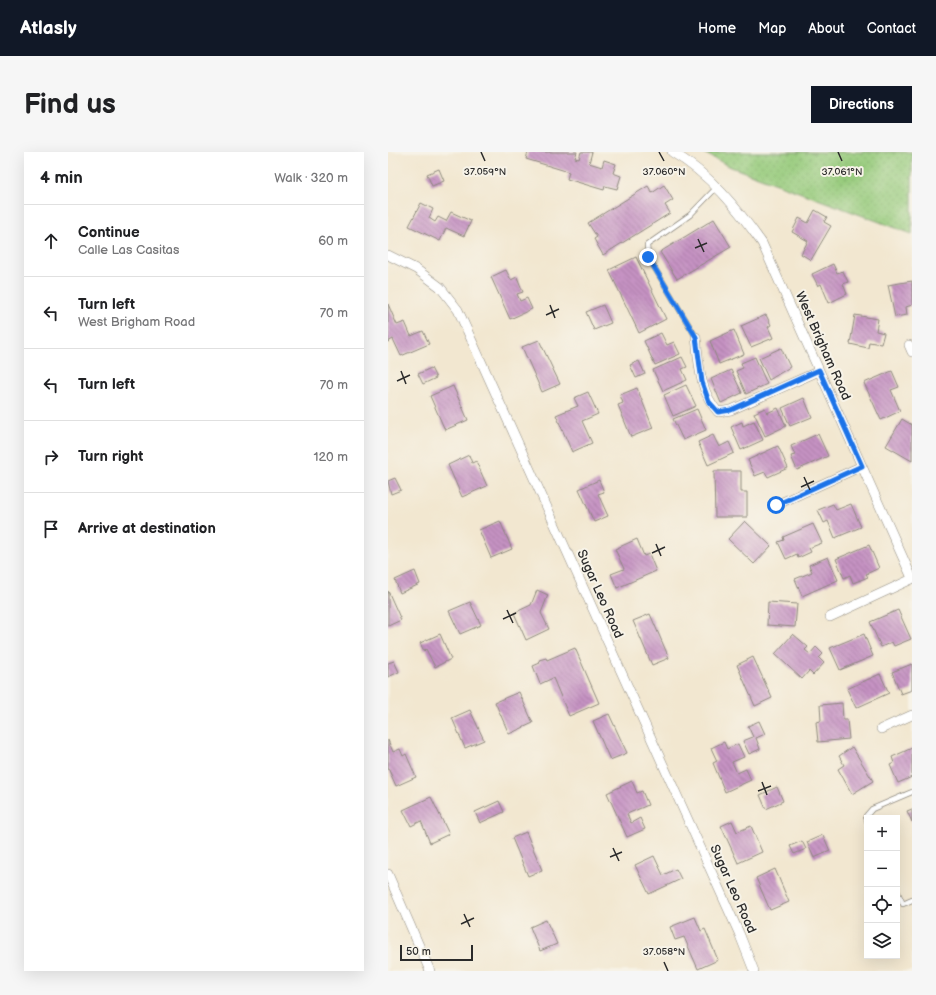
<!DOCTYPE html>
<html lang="en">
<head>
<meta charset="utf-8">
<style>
  body { margin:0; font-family:"Balsamiq Sans",sans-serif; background:#f6f6f6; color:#202124 }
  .controls { position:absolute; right:12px; bottom:12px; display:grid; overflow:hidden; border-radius:0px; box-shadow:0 4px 16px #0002 }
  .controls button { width:36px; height:36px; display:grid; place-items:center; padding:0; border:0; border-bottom:1px solid #e0e0e0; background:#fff; color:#202124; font:20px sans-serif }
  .scale { position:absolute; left:12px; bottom:10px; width:73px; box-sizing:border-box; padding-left:4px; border:2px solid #2b2b2b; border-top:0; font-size:11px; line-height:14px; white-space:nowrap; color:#2b2b2b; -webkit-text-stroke:3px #f7f3e8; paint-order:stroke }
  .stop { position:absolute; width:12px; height:12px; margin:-9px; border:3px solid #1a73e8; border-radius:50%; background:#fff }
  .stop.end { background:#1a73e8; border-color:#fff; box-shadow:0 1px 4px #0008 }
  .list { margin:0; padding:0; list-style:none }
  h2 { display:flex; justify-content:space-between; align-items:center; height:52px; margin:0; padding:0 16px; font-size:17px }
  h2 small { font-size:13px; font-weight:400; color:#757577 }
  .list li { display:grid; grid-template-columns:26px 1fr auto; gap:12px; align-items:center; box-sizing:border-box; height:72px; padding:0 16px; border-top:1px solid #e0e0e0 }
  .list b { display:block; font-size:15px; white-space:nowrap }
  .list p { margin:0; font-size:13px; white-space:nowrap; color:#757577 }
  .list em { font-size:13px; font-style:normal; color:#757577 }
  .icon { flex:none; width:22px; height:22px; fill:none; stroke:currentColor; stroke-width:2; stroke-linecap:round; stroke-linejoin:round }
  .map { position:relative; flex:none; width:524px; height:819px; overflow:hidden; border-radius:0px }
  header { display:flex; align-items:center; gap:24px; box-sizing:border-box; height:56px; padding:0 20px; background:#111827; color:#fff }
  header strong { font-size:19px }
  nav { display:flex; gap:22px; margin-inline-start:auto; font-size:14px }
  .intro { display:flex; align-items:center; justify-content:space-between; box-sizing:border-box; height:96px; padding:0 24px }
  h1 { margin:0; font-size:28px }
  .button { padding:10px 18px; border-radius:0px; background:#111827; color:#fff; font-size:14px; font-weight:700 }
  main { display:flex; gap:24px; padding:0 24px }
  aside { flex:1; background:#fff; border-radius:0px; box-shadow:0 4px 16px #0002 }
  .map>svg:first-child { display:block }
</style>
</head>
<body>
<header>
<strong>Atlasly</strong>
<nav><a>Home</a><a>Map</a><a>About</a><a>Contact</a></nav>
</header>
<div class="intro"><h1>Find us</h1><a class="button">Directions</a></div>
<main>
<aside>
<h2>4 min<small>Walk · 320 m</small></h2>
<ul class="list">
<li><svg class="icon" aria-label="ahead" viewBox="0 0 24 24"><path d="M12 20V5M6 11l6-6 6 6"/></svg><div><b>Continue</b><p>Calle Las Casitas</p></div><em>60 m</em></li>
<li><svg class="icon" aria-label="left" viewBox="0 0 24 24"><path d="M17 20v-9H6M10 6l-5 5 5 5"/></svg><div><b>Turn left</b><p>West Brigham Road</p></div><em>70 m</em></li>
<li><svg class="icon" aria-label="left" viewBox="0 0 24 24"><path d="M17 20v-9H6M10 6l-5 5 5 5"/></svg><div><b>Turn left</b></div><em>70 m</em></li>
<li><svg class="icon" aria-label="right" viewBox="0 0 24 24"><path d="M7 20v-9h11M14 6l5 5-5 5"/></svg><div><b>Turn right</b></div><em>120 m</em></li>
<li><svg class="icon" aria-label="arrive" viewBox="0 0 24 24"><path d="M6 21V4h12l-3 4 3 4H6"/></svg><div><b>Arrive at destination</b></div></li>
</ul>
</aside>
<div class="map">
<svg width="524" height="819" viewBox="0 0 524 819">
  <defs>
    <pattern id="grass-dots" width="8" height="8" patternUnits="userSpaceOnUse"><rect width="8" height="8" fill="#96cb7c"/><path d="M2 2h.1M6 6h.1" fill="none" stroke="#81ae6b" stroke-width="1.8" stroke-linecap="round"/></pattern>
    <pattern id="building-back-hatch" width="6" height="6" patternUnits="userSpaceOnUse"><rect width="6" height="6" fill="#c592c2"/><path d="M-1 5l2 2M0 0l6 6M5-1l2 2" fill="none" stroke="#a0779e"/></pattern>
  </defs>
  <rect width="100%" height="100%" fill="#f7f3e8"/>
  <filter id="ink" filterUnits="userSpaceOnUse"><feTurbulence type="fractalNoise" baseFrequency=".025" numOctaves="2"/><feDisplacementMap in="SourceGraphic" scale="8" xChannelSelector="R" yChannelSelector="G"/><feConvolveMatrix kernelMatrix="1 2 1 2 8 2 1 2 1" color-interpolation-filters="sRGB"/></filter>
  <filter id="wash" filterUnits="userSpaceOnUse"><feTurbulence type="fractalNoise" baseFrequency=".012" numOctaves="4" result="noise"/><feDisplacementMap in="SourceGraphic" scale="16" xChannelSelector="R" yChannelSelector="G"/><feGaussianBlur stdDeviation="0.9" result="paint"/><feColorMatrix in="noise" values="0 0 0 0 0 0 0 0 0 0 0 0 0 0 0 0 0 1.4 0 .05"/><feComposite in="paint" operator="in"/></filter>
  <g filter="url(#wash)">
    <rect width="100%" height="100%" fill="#f2e7d0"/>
    <!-- grass -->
    <path fill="url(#grass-dots)" stroke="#607b54" d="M 314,0 L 524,0 L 524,82 L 343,15 Z"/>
    <g id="blocks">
      <!-- building -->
      <path fill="url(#building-back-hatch)" d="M 140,0 L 189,0 L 187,6 L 191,7 L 193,0 L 204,0 L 201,11 L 214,15 L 216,8 L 228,12 L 225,21 L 233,24 L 229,37 L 217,34 L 216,38 L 179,27 L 181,20 L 138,7 Z
        M 51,17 L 56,29 L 44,34 L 39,22 Z
        M 276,33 L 285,48 L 277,53 L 282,61 L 215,103 L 206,87 L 209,85 L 200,71 L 260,34 L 264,41 Z
        M 33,51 L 45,57 L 41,66 L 47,70 L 50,65 L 58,69 L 63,60 L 83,69 L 76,84 L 58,76 L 52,89 L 21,74 Z
        M 427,58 L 439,65 L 436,70 L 443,74 L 423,108 L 413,102 L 420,89 L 404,80 L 411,66 L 420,71 Z
        M 326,67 L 343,95 L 289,127 L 272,100 Z
        M 248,105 L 278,167 L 251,181 L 221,118 Z
        M 445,112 L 449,121 L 455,119 L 460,130 L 455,132 L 459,142 L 441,151 L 433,132 L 430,134 L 424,122 Z
        M 118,118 L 123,128 L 129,125 L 135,140 L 129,142 L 132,149 L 139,146 L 144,157 L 122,167 L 103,125 Z
        M 524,129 L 524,153 L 518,155 L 519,163 L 507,165 L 500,133 Z
        M 0,152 L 9,173 L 17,170 L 23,184 L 35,179 L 41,192 L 13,204 L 5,187 L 0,190 Z
        M 215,153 L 223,171 L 206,178 L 198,160 Z
        M 378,163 L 383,173 L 380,175 L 385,186 L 363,195 L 353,174 Z
        M 467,163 L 490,167 L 488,179 L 496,181 L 493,192 L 481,190 L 480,196 L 462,192 Z
        M 346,178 L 356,202 L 331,212 L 322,189 Z
        M 273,181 L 279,193 L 286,190 L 292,202 L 267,213 L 256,189 Z
        M 151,188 L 172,232 L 154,240 L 134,195 Z
        M 393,196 L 402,215 L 381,228 L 371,206 Z
        M 294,205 L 299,215 L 294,217 L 299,228 L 275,239 L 265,218 Z
        M 367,205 L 379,232 L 358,242 L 348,219 L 355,216 L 353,211 Z
        M 251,209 L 257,222 L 248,226 L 242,213 Z
        M 43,216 L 48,226 L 35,232 L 30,222 Z
        M 343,218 L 354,241 L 333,251 L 323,227 Z
        M 504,219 L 511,235 L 503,238 L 512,259 L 493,268 L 476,231 Z
        M 298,233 L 308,254 L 285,264 L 276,243 Z
        M 65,234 L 80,268 L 57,278 L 42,244 Z
        M 249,236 L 265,276 L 243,285 L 230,253 L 235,251 L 232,243 Z
        M 200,240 L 210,262 L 194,269 L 204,291 L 184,300 L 168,263 L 190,254 L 186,246 Z
        M 416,246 L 424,265 L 402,274 L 394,256 Z
        M 377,256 L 379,261 L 390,256 L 398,274 L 377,284 L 366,261 Z
        M 309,257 L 318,278 L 295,288 L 285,267 Z
        M 514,267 L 524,273 L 524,309 L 498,294 Z
        M 366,269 L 375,288 L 353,298 L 343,275 L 354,270 L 355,274 Z
        M 430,282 L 440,304 L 409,318 L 403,304 L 407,303 L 403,294 Z
        M 325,283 L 331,295 L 341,290 L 346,301 L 320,313 L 310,290 Z
        M 390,294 L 400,316 L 380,325 L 377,320 L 367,324 L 360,308 Z
        M 81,303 L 84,311 L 88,309 L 99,334 L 74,345 L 60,313 Z
        M 326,319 L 353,319 L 353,340 L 359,340 L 359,365 L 327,365 Z
        M 7,326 L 13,338 L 3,342 L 0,329 Z
        M 211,328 L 216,340 L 210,342 L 220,364 L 206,370 L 191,337 Z
        M 445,352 L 448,358 L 463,352 L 473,375 L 447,386 L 440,369 L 436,371 L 430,358 Z
        M 112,369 L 124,397 L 103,406 L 91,378 Z
        M 357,369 L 383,394 L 366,412 L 340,387 Z
        M 425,372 L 434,391 L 421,396 L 423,400 L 410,406 L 409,402 L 398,407 L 390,390 L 396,388 L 395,385 Z
        M 249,387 L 256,404 L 261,402 L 268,419 L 229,436 L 223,422 L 236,417 L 227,397 Z
        M 481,393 L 491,416 L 478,422 L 480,425 L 465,431 L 462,423 L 456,426 L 448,407 Z
        M 440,405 L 450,428 L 414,444 L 407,427 L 424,420 L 421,413 Z
        M 27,419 L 32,432 L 12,441 L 7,428 Z
        M 149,438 L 160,443 L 153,461 L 161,477 L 138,488 L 126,461 L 143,453 Z
        M 0,439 L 13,468 L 0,474 Z
        M 82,450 L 93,473 L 72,482 L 61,459 Z
        M 380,450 L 409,452 L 407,475 L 379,473 Z
        M 510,458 L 523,487 L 506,494 L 504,490 L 493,495 L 482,470 Z
        M 262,462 L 281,506 L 264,513 L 245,469 Z
        M 52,482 L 63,507 L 47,515 L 38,497 L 36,499 L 32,491 Z
        M 405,482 L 420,495 L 417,498 L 422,502 L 428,495 L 435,502 L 431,506 L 436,511 L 425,523 L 421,519 L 414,527 L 387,502 Z
        M 476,482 L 485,504 L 452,518 L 442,496 Z
        M 187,496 L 211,551 L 181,564 L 165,526 L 152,532 L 145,514 L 152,511 L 151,508 L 158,506 L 159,508 Z
        M 365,505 L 384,546 L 367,554 L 349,513 Z
        M 6,509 L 11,520 L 0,525 L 0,511 Z
        M 524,512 L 524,538 L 513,542 L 504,520 Z
        M 492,522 L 501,541 L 468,556 L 459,537 Z
        M 131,540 L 145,571 L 121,582 L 107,550 Z
        M 454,551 L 455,568 L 459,568 L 461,587 L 430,590 L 428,570 L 433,569 L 432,553 Z
        M 82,558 L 96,588 L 77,596 L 64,566 Z
        M 221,562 L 239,601 L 222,608 L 205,569 Z
        M 371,569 L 377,582 L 368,586 L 372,597 L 361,602 L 355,589 L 365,585 L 360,574 Z
        M 0,588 L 5,600 L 12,597 L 15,604 L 18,602 L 28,625 L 8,634 L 0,616 Z
        M 336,590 L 339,597 L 350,592 L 356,605 L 344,610 L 349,621 L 358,617 L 363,628 L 337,640 L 325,611 L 329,609 L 323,596 Z
        M 464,595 L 485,629 L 464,642 L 450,617 L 456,613 L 451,604 Z
        M 524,596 L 524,625 L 510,631 L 502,613 L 506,611 L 504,605 Z
        M 244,629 L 249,641 L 254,639 L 260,653 L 239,662 L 243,671 L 252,666 L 257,677 L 239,685 L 219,641 Z
        M 389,635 L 395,649 L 378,657 L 372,643 Z
        M 43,645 L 61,682 L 42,691 L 33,669 L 23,674 L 15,658 Z
        M 111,649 L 116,660 L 92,671 L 87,660 Z
        M 524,657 L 524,670 L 519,659 Z
        M 344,669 L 349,680 L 363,674 L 374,700 L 350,711 L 333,674 Z
        M 138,680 L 154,718 L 140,724 L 124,686 Z
        M 435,683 L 442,699 L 426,706 L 419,690 Z
        M 414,689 L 418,697 L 406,702 L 402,694 Z
        M 266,704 L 275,723 L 288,717 L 293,727 L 261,742 L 247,713 Z
        M 387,717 L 401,750 L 382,758 L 368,726 Z
        M 307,765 L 313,779 L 317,777 L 330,808 L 310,817 L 296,785 L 287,788 L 282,775 Z
        M 158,768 L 169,792 L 152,799 L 142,775 Z"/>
    </g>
  </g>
  <g filter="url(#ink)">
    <use href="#blocks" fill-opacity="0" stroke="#8e897e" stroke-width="1"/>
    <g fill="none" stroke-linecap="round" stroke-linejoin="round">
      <defs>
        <path id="lane" d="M 308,185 L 260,105 L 259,93 L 302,63 L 329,35
          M 479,669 L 478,664 L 484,657 L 524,640
          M 509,739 L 515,752 L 524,748"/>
        <path id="street" d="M 284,0 C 322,22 349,56 374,91 L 524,426
          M 0,103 L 28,117 L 52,135 L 70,158 L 351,781 L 366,819
          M 308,185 C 311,211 311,239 330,260 L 343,258 L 431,219
          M 521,193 L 524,200
          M 388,353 L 474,314
          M 442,465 L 524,427
          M 493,577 L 524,563
          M 0,722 L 42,819"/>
      </defs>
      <!-- lane casing -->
      <use href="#lane" stroke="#8e897e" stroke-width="6"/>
      <!-- street casing -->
      <use href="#street" stroke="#8e897e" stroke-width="10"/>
      <!-- lane -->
      <use href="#lane" stroke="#fff" stroke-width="4.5"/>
      <!-- street -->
      <use href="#street" stroke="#fff" stroke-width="9"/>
    </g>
  </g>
  <g fill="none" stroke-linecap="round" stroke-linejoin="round" filter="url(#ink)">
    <!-- route -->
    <path stroke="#1a73e8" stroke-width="5" d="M 260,105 L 308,185 L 314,230 L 321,250 L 330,260 L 343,258 L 431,218 L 474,314 L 388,353"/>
  </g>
  <!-- ticks -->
  <path fill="none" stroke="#2b2b2b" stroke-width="1.5" d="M 93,0 L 97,9M 271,0 L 276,9M 450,0 L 454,9M 310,87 L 316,100M 307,96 L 319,91M 162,153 L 167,166M 158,163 L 171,157M 13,219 L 18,232M 9,229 L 22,223M 416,325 L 422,338M 413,335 L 426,329M 268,392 L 273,404M 264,401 L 277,395M 119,458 L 125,471M 115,467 L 128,461M 374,630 L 379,643M 370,639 L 383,634M 225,696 L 231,709M 222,705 L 234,700M 76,762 L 82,775M 73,772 L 86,766M 276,810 L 280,819"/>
  <g text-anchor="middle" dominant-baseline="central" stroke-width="4" stroke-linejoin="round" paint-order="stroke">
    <!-- street labels -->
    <g font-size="13" fill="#2b2b2b" stroke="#f7f3e8">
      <text transform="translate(435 194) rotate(66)">West Brigham Road</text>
      <text transform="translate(212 442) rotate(66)">Sugar Leo Road</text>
      <text transform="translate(345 737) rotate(66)">Sugar Leo Road</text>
    </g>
  </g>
  <g font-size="10" text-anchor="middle" fill="#2b2b2b" stroke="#f7f3e8" stroke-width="4" stroke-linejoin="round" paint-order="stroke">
    <text x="97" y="23">37.059°N</text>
    <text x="276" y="23">37.060°N</text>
    <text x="454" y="23">37.061°N</text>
    <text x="276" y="803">37.058°N</text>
  </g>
</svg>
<div class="controls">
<button>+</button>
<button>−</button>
<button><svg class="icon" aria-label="locate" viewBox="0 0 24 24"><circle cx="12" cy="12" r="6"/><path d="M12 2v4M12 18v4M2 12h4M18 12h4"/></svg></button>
<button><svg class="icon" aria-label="layers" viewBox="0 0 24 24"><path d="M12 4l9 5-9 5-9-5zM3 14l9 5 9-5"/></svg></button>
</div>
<div class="scale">50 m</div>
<div class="stop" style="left:388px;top:353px"></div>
<div class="stop end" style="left:260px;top:105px"></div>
</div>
</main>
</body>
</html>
